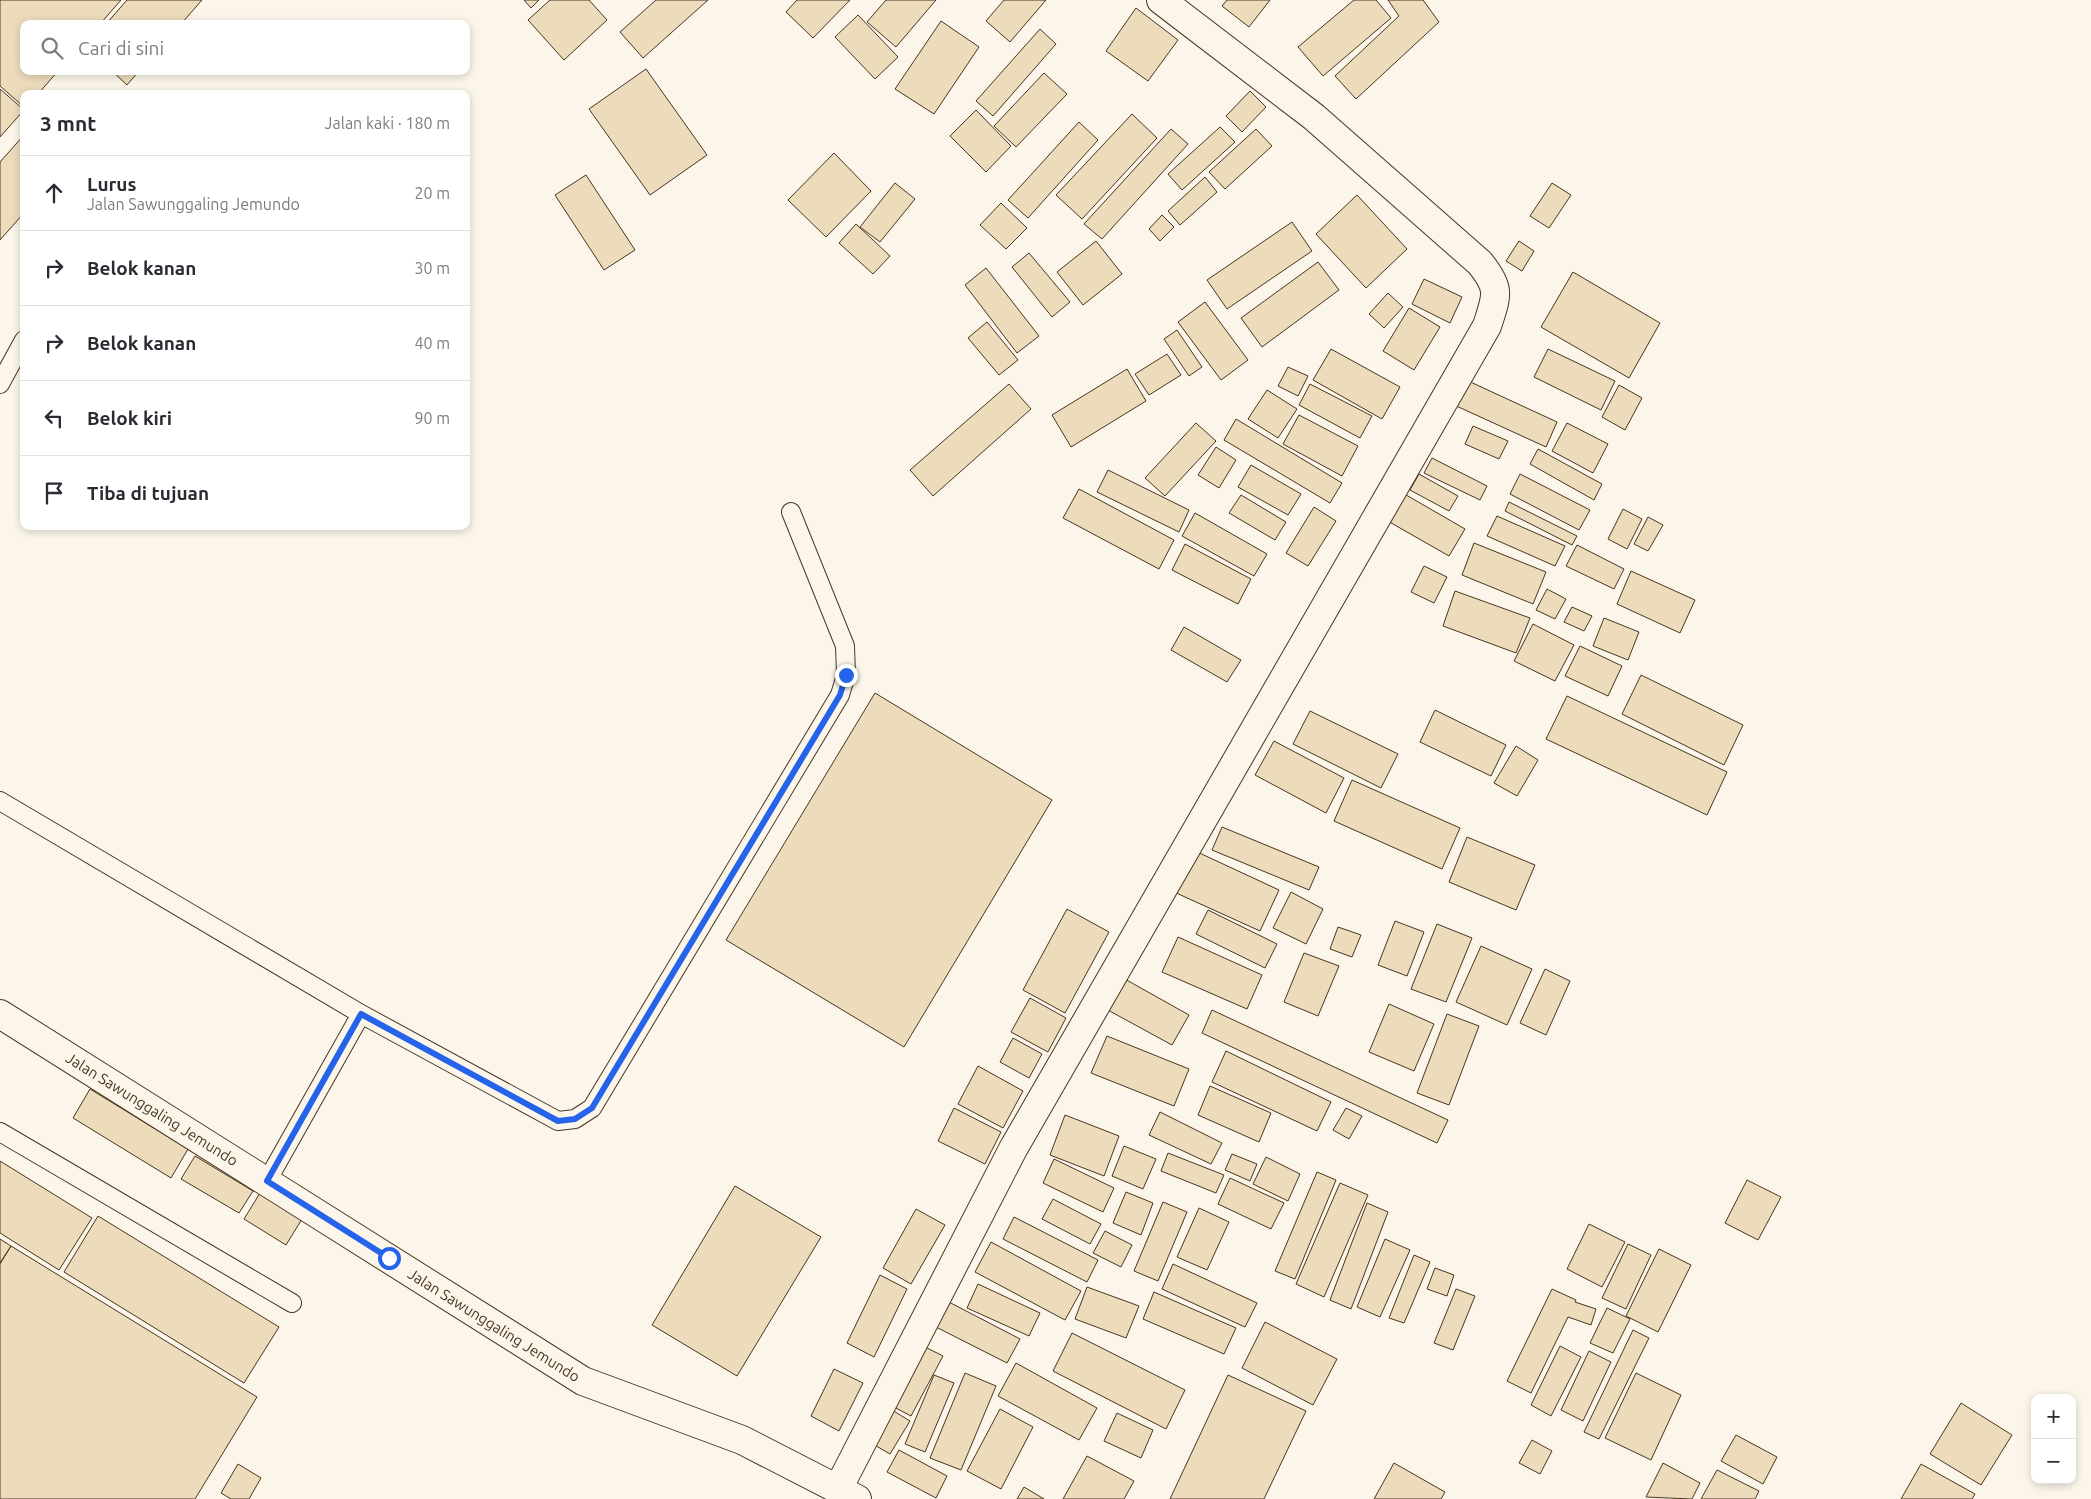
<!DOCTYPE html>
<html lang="id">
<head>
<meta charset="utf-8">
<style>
  body { margin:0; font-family:Ubuntu,sans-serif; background:#f7f7f7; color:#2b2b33 }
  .controls { position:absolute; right:15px; bottom:15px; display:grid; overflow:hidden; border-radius:10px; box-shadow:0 2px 8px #0003 }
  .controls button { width:45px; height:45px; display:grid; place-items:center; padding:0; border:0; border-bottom:1px solid #e1e1e2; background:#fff; color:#2b2b33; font:25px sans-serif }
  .stop { position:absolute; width:15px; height:15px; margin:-11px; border:4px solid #2563eb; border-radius:50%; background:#fff }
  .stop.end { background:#2563eb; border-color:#fff; box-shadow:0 1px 5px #0008 }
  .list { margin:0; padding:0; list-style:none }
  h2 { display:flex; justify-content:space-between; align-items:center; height:65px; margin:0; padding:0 20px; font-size:21px }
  h2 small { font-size:16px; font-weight:400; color:#7c7c81 }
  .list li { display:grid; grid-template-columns:32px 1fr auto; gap:15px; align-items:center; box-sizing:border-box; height:75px; padding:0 20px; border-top:1px solid #e1e1e2 }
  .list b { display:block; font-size:19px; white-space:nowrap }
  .list p { margin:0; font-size:16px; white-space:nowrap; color:#7c7c81 }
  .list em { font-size:16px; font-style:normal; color:#7c7c81 }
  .icon { flex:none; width:28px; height:28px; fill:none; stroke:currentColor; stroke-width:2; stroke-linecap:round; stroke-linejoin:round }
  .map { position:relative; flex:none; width:2091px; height:1499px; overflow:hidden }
  .search { position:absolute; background:#fff; box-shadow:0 2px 8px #0003; left:20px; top:20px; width:450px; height:55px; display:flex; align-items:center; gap:12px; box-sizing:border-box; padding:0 18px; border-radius:10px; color:#7c7c81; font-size:19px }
  .panel { position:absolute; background:#fff; box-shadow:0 2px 8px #0003; left:20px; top:90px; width:450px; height:440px; border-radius:10px }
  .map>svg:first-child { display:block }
</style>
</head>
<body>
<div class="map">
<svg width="2091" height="1499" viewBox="0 0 2091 1499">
  <rect width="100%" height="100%" fill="#fbf6e9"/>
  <!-- building -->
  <path fill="#ecdcbc" stroke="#4a3520" d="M 0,0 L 121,0 L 100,24 L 24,24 L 24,71 L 58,71 L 38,94 L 24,94 L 24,107 L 0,86 Z
    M 127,0 L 202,0 L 181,24 L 106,24 Z
    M 524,0 L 539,0 L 531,8 Z
    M 550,0 L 589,0 L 607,20 L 564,60 L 528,20 Z
    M 656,0 L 708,0 L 643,58 L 620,32 Z
    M 797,0 L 850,0 L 813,38 L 786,12 Z
    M 886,0 L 936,0 L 896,47 L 867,22 Z
    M 1004,0 L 1046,0 L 1010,42 L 986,21 Z
    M 1227,0 L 1270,0 L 1249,27 L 1222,6 Z
    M 1354,0 L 1376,0 L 1391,18 L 1323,76 L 1298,47 Z
    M 1388,0 L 1423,0 L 1439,22 L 1356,99 L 1335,76 L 1399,16 Z
    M 1136,8 L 1178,40 L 1148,81 L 1106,51 Z
    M 858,15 L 898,57 L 875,79 L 835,37 Z
    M 941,21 L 979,47 L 934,114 L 895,89 Z
    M 1040,29 L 1056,44 L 993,116 L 976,101 Z
    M 646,69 L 707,155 L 650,195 L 589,109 Z
    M 112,71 L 139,71 L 127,85 Z
    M 1044,73 L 1067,94 L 1016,147 L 994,126 Z
    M 0,89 L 24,110 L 0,137 Z
    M 1250,91 L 1266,107 L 1242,132 L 1226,116 Z
    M 976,110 L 1011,146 L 986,172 L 950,136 Z
    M 1132,114 L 1157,138 L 1082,219 L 1056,195 Z
    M 1079,122 L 1098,140 L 1028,218 L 1008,200 Z
    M 1220,127 L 1235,142 L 1182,190 L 1168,174 Z
    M 1171,129 L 1188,144 L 1102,239 L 1084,224 Z
    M 1256,129 L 1272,146 L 1225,189 L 1209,172 Z
    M 24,135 L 24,213 L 0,240 L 0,162 Z
    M 834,153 L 871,191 L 826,237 L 788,200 Z
    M 586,175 L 635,250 L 604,270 L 555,195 Z
    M 1205,177 L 1217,192 L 1180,225 L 1168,211 Z
    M 895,183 L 915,199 L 880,242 L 860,227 Z
    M 1552,183 L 1571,195 L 1549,228 L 1530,216 Z
    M 1357,195 L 1407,249 L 1366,288 L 1316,234 Z
    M 1001,203 L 1027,228 L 1006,249 L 980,225 Z
    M 1162,215 L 1174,227 L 1160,241 L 1149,229 Z
    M 1292,222 L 1312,251 L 1227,309 L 1207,280 Z
    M 856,224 L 890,256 L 873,274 L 839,243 Z
    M 1096,241 L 1122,274 L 1083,305 L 1057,272 Z
    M 1519,241 L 1534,251 L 1522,271 L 1506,261 Z
    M 1029,253 L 1070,302 L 1052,317 L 1012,267 Z
    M 1318,262 L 1339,290 L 1262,347 L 1241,318 Z
    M 986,268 L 1039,336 L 1017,353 L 965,285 Z
    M 1573,272 L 1660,323 L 1629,378 L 1541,327 Z
    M 1424,279 L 1462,297 L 1450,323 L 1412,304 Z
    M 1388,293 L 1403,307 L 1384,328 L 1369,314 Z
    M 1205,302 L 1248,360 L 1221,380 L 1178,322 Z
    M 1409,308 L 1440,327 L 1414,370 L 1383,351 Z
    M 987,322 L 1018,360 L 999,375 L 968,338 Z
    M 1177,330 L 1202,367 L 1189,376 L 1164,339 Z
    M 1331,349 L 1400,387 L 1382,419 L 1313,380 Z
    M 1548,349 L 1615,381 L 1601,410 L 1534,377 Z
    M 1167,354 L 1181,375 L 1149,395 L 1135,374 Z
    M 1288,367 L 1308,376 L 1298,396 L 1278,386 Z
    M 1127,369 L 1146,401 L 1071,447 L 1052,415 Z
    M 1464,379 L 1557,422 L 1546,447 L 1452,404 Z
    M 1009,384 L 1031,409 L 933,496 L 910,470 Z
    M 1310,384 L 1372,416 L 1360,438 L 1299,405 Z
    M 1619,385 L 1642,398 L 1625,430 L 1602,417 Z
    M 1267,390 L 1297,409 L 1278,438 L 1248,419 Z
    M 1299,415 L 1358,446 L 1342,476 L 1283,444 Z
    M 1236,419 L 1342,483 L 1330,503 L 1224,440 Z
    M 1196,423 L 1216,441 L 1165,496 L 1145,478 Z
    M 1567,423 L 1608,444 L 1593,473 L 1552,451 Z
    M 1473,426 L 1508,441 L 1499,459 L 1465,444 Z
    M 1216,447 L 1236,460 L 1219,488 L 1198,475 Z
    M 1538,449 L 1602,484 L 1594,500 L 1530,464 Z
    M 1432,458 L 1487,486 L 1480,500 L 1424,473 Z
    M 1251,465 L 1301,494 L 1288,515 L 1238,487 Z
    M 1108,470 L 1189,510 L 1179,532 L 1097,492 Z
    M 1419,474 L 1458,496 L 1449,511 L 1410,490 Z
    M 1520,474 L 1590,510 L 1579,530 L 1510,494 Z
    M 1079,489 L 1174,540 L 1159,569 L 1063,518 Z
    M 1401,492 L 1465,529 L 1449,556 L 1386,520 Z
    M 1241,495 L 1286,522 L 1275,540 L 1229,513 Z
    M 1509,502 L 1577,536 L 1572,545 L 1505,511 Z
    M 1314,507 L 1336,521 L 1308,566 L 1286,553 Z
    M 1623,509 L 1642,519 L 1627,549 L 1608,539 Z
    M 1195,513 L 1267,554 L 1254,576 L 1182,536 Z
    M 1497,516 L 1565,546 L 1555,566 L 1487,536 Z
    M 1648,517 L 1663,525 L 1648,551 L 1634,544 Z
    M 1474,543 L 1546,572 L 1533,604 L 1462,575 Z
    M 1185,544 L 1251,579 L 1238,604 L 1172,570 Z
    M 1577,545 L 1624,569 L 1614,589 L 1566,566 Z
    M 1424,566 L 1447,577 L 1434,603 L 1411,592 Z
    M 1631,571 L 1695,600 L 1680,633 L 1617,604 Z
    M 1547,589 L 1566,599 L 1555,619 L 1536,610 Z
    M 1455,591 L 1530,618 L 1516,653 L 1443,626 Z
    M 1572,607 L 1592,616 L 1584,631 L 1564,622 Z
    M 1604,618 L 1639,632 L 1628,660 L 1593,646 Z
    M 1533,624 L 1574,645 L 1555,681 L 1514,661 Z
    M 1184,627 L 1241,660 L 1227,682 L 1171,650 Z
    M 1580,646 L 1622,666 L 1608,696 L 1565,676 Z
    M 1641,675 L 1743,725 L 1724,765 L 1622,714 Z
    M 875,693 L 1052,800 L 904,1047 L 726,940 Z
    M 1567,696 L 1727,772 L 1707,815 L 1546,739 Z
    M 1435,710 L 1506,745 L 1491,776 L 1420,742 Z
    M 1310,711 L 1398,754 L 1381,788 L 1293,744 Z
    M 1274,741 L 1344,778 L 1326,813 L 1255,775 Z
    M 1516,746 L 1538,760 L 1517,796 L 1494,783 Z
    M 1352,780 L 1460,828 L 1442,869 L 1334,821 Z
    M 1222,827 L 1319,867 L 1309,890 L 1212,850 Z
    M 1467,837 L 1535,865 L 1516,910 L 1449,882 Z
    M 1193,850 L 1279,890 L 1260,931 L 1174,892 Z
    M 1291,892 L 1323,909 L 1306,944 L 1273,928 Z
    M 1067,909 L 1109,932 L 1065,1013 L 1023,990 Z
    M 1208,910 L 1277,944 L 1265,968 L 1196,934 Z
    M 1395,921 L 1424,932 L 1407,976 L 1378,965 Z
    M 1437,924 L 1472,938 L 1446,1002 L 1411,989 Z
    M 1338,927 L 1361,935 L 1352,957 L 1330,949 Z
    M 1178,937 L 1262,975 L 1247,1009 L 1162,972 Z
    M 1481,946 L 1532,969 L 1507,1025 L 1456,1002 Z
    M 1304,953 L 1339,966 L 1318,1016 L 1284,1002 Z
    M 1545,969 L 1570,981 L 1546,1035 L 1520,1023 Z
    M 1123,978 L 1189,1015 L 1172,1045 L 1106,1009 Z
    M 1030,998 L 1066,1018 L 1048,1052 L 1011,1032 Z
    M 1389,1004 L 1434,1024 L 1414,1071 L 1369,1052 Z
    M 1212,1010 L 1448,1120 L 1437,1143 L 1202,1033 Z
    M 1447,1014 L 1479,1026 L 1449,1105 L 1417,1093 Z
    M 1107,1036 L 1189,1069 L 1174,1106 L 1091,1073 Z
    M 1013,1038 L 1042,1054 L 1029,1078 L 1000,1062 Z
    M 1226,1051 L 1331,1102 L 1317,1131 L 1212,1082 Z
    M 978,1066 L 1023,1091 L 1003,1128 L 958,1104 Z
    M 1210,1086 L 1271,1113 L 1259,1142 L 1198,1115 Z
    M 90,1089 L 188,1149 L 171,1178 L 73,1118 Z
    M 954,1108 L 1001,1132 L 985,1164 L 938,1141 Z
    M 1346,1108 L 1362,1116 L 1349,1139 L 1333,1130 Z
    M 1160,1112 L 1222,1143 L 1211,1164 L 1149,1135 Z
    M 1065,1115 L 1119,1136 L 1104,1176 L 1050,1155 Z
    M 1124,1146 L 1156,1159 L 1143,1189 L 1112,1176 Z
    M 1168,1153 L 1224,1175 L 1216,1193 L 1161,1171 Z
    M 1232,1154 L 1257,1164 L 1250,1181 L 1225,1170 Z
    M 195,1156 L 253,1191 L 239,1213 L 181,1179 Z
    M 1266,1157 L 1300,1174 L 1288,1201 L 1253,1184 Z
    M 1054,1159 L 1114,1188 L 1103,1212 L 1043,1183 Z
    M 0,1161 L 92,1218 L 59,1270 L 0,1233 Z
    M 1317,1172 L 1336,1180 L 1295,1279 L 1275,1271 Z
    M 1230,1178 L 1284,1203 L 1271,1229 L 1218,1204 Z
    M 1747,1180 L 1781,1197 L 1758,1240 L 1725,1223 Z
    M 1340,1183 L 1368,1195 L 1324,1297 L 1296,1284 Z
    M 735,1186 L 821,1237 L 737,1376 L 652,1325 Z
    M 1126,1192 L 1153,1203 L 1141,1235 L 1113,1223 Z
    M 260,1193 L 302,1219 L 286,1245 L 244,1219 Z
    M 1053,1199 L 1101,1224 L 1090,1244 L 1042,1219 Z
    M 1163,1202 L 1187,1212 L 1158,1281 L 1134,1271 Z
    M 1367,1203 L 1388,1212 L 1351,1309 L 1330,1300 Z
    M 1199,1208 L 1229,1222 L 1207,1270 L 1177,1257 Z
    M 916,1209 L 945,1225 L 911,1284 L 883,1268 Z
    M 98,1216 L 279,1327 L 244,1383 L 64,1272 Z
    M 1014,1217 L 1098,1260 L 1087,1282 L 1003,1239 Z
    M 1589,1224 L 1625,1242 L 1602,1287 L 1567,1269 Z
    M 1105,1231 L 1132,1245 L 1121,1267 L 1093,1253 Z
    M 0,1239 L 11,1246 L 0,1263 Z
    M 1385,1239 L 1410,1250 L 1380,1317 L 1357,1307 Z
    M 991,1242 L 1081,1291 L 1065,1320 L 975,1272 Z
    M 1628,1244 L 1651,1255 L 1626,1309 L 1602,1298 Z
    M 11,1246 L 257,1397 L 195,1499 L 0,1499 L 0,1264 Z
    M 1659,1249 L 1691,1265 L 1658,1332 L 1626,1316 Z
    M 1414,1255 L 1430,1262 L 1404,1323 L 1389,1318 Z
    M 1173,1264 L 1257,1303 L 1245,1327 L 1162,1289 Z
    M 1435,1268 L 1454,1275 L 1447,1296 L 1427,1289 Z
    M 880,1275 L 907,1289 L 874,1357 L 847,1343 Z
    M 978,1284 L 1040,1313 L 1029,1336 L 967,1308 Z
    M 1087,1287 L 1139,1306 L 1126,1338 L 1075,1319 Z
    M 1456,1289 L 1475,1296 L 1453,1350 L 1434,1343 Z
    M 1552,1289 L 1576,1300 L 1575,1302 L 1596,1309 L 1591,1325 L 1568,1317 L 1531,1393 L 1507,1381 Z
    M 1154,1292 L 1236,1328 L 1224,1354 L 1143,1319 Z
    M 945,1300 L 1020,1339 L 1007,1363 L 932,1325 Z
    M 1607,1308 L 1630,1319 L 1613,1353 L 1590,1343 Z
    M 1265,1322 L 1337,1359 L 1313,1405 L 1242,1368 Z
    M 1633,1330 L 1649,1338 L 1599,1439 L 1584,1432 Z
    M 1072,1333 L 1185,1390 L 1166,1429 L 1053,1371 Z
    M 919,1344 L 943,1356 L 911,1416 L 888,1404 Z
    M 1560,1346 L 1581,1357 L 1551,1416 L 1531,1405 Z
    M 1589,1351 L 1611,1362 L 1583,1421 L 1561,1410 Z
    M 1016,1363 L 1097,1408 L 1079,1440 L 998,1396 Z
    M 834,1369 L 863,1383 L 839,1431 L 811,1416 Z
    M 965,1373 L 996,1386 L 961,1470 L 930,1458 Z
    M 1636,1373 L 1681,1395 L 1651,1460 L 1605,1438 Z
    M 934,1375 L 954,1383 L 925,1452 L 905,1444 Z
    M 1228,1375 L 1306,1411 L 1264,1499 L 1170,1499 Z
    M 1961,1403 L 2012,1435 L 1981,1485 L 1930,1454 Z
    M 887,1407 L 910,1421 L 890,1454 L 866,1440 Z
    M 1000,1409 L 1033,1427 L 1001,1489 L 967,1471 Z
    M 1117,1413 L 1153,1430 L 1141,1458 L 1104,1441 Z
    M 1736,1435 L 1777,1457 L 1763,1484 L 1721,1461 Z
    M 1532,1440 L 1552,1451 L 1540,1474 L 1519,1463 Z
    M 899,1450 L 947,1476 L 936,1498 L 887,1472 Z
    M 1087,1456 L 1134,1481 L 1124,1499 L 1063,1499 Z
    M 1394,1463 L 1445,1492 L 1441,1499 L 1374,1499 Z
    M 1663,1463 L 1700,1483 L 1692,1499 L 1646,1497 Z
    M 238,1464 L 261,1478 L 249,1499 L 231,1499 L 221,1493 Z
    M 1921,1464 L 1975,1494 L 1972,1499 L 1901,1499 Z
    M 1717,1470 L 1759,1491 L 1755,1499 L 1701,1499 Z
    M 1024,1487 L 1044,1499 L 1017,1499 Z"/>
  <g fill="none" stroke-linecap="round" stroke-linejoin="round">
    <defs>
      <path id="service" d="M 0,384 L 24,340
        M 0,801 L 361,1014 L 267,1181
        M 361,1014 L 558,1121 L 575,1119 L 592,1108 L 840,695 L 846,675 L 845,646 L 791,512
        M 0,1132 L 292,1303"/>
      <path id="minor" d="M 838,1489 L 1013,1149 L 1487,326 C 1497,295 1501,289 1480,263 L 1314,117 L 1161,0"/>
      <path id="secondary" d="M 0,1014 L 583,1381 L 742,1440 L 857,1499"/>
    </defs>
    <!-- service casing -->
    <use href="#service" stroke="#4a3520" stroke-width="20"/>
    <!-- minor casing -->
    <use href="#minor" stroke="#4a3520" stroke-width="30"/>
    <!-- secondary casing -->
    <use href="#secondary" stroke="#4a3520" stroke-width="30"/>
    <!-- service -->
    <use href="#service" stroke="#fbf6e9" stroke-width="18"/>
    <!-- minor -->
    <use href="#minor" stroke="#fbf6e9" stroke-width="28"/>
    <!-- secondary -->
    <use href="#secondary" stroke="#fbf6e9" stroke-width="28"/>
  </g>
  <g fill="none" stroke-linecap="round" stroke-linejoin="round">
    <!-- route -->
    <path stroke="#2563eb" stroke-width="6" d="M 389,1258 L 267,1181 L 361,1014 L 558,1121 L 575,1119 L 592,1108 L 840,695 L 846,675"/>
  </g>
  <g text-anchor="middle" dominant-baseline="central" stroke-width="4" stroke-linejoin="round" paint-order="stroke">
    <!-- street labels -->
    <g font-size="15" fill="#4a3520" stroke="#fbf6e9">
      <text transform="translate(152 1109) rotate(32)">Jalan Sawunggaling Jemundo</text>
      <text transform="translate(494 1325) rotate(32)">Jalan Sawunggaling Jemundo</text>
    </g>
  </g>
</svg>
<div class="controls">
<button>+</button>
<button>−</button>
</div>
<div class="stop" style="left:389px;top:1258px"></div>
<div class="stop end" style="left:846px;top:675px"></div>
<div class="search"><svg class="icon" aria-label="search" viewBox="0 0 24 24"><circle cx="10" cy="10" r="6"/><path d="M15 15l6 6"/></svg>Cari di sini</div>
<section class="panel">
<h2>3 mnt<small>Jalan kaki · 180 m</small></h2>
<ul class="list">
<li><svg class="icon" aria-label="ahead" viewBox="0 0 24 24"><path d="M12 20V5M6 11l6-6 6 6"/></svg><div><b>Lurus</b><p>Jalan Sawunggaling Jemundo</p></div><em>20 m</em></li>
<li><svg class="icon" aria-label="right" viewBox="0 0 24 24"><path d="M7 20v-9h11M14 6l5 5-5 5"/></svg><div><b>Belok kanan</b></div><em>30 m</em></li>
<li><svg class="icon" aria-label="right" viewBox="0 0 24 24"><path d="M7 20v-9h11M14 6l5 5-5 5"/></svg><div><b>Belok kanan</b></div><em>40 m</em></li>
<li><svg class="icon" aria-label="left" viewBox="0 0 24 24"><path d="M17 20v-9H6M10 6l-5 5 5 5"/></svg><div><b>Belok kiri</b></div><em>90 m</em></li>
<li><svg class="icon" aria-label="arrive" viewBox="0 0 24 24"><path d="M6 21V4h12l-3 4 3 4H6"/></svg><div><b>Tiba di tujuan</b></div></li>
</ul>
</section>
</div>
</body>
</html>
